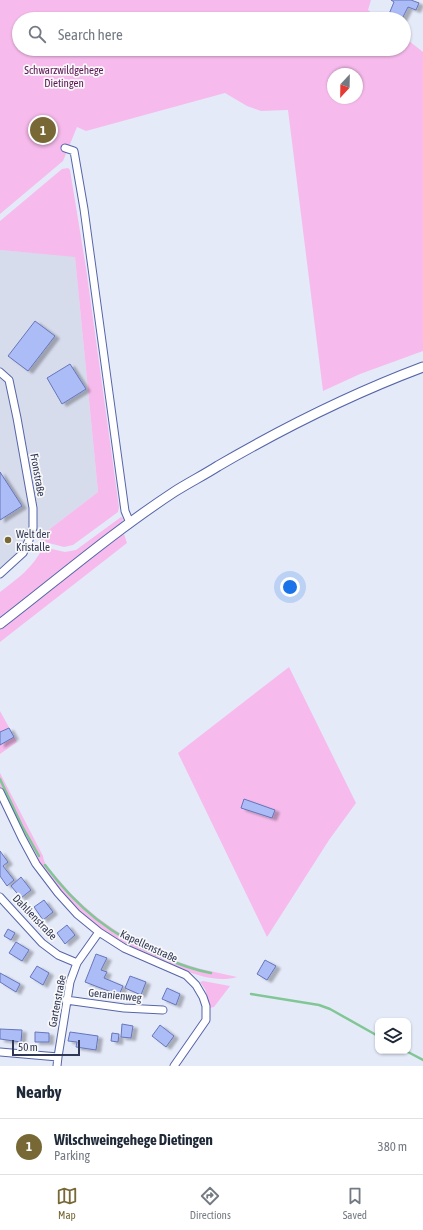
<!DOCTYPE html>
<html lang="en">
<head>
<meta charset="utf-8">
<style>
  body { margin:0; font-family:"Asap Condensed",sans-serif; background:#f6f6f7; color:#1f2937 }
  .controls { position:absolute; right:12px; bottom:12px; display:grid; overflow:hidden; border-radius:8px; box-shadow:0 1px 3px #0004 }
  .controls button { width:36px; height:36px; display:grid; place-items:center; padding:0; border:0; border-bottom:1px solid #e0e1e3; background:#fff; color:#1f2937; font:20px sans-serif }
  .compass { position:absolute; left:327px; top:68px; width:36px; height:36px; border-radius:50%; background:#fff; box-shadow:0 1px 3px #0004; rotate:202deg }
  .scale { position:absolute; left:12px; bottom:10px; width:68px; box-sizing:border-box; padding-left:4px; border:2px solid #2f3755; border-top:0; font-size:11px; line-height:14px; white-space:nowrap; color:#2f3755; -webkit-text-stroke:3px #f8f8f8; paint-order:stroke }
  .you { position:absolute; left:290px; top:587px; width:14px; height:14px; margin:-10px; border:3px solid #fff; border-radius:50%; background:#1a73e8; box-shadow:0 0 0 6px #1a73e833 }
  .badge { display:grid; place-items:center; width:26px; height:26px; border-radius:50%; background:#786836; color:#fff; font-size:13px; font-weight:700 }
  .pin { position:absolute; translate:-50% -50%; border:2px solid #fff; box-shadow:0 1px 4px #0006 }
  .list { margin:0; padding:0; list-style:none }
  h2 { display:flex; justify-content:space-between; align-items:center; height:52px; margin:0; padding:0 16px; font-size:17px }
  h2 small { font-size:13px; font-weight:400; color:#747a83 }
  .list li { display:grid; grid-template-columns:26px 1fr auto; gap:12px; align-items:center; box-sizing:border-box; height:56px; padding:0 16px; border-top:1px solid #e0e1e3 }
  .list b { display:block; font-size:15px; white-space:nowrap }
  .list p { margin:0; font-size:13px; white-space:nowrap; color:#747a83 }
  .list em { font-size:13px; font-style:normal; color:#747a83 }
  .icon { flex:none; width:22px; height:22px; fill:none; stroke:currentColor; stroke-width:2; stroke-linecap:round; stroke-linejoin:round }
  .map { position:relative; flex:none; width:423px; height:1066px; overflow:hidden }
  .search { position:absolute; background:#fff; box-shadow:0 1px 3px #0004; left:12px; right:12px; top:12px; height:44px; display:flex; align-items:center; gap:10px; box-sizing:border-box; padding:0 14px; border-radius:22px; color:#747a83; font-size:15px }
  .sheet { height:108px; background:#fff }
  nav { display:flex; justify-content:space-around; align-items:center; box-sizing:border-box; height:56px; border-top:1px solid #e0e1e3; background:#fff; font-size:11px; color:#747a83 }
  nav a { display:grid; justify-items:center; gap:2px }
  nav .on { color:#786836 }
  .map>svg:first-child { display:block }
</style>
</head>
<body>
<div class="map">
<svg width="423" height="1066" viewBox="0 0 423 1066">
  <defs>
    <filter id="shadow"><feDropShadow dx="4.5" dy="2.5" stdDeviation="1" flood-color="#0004"/></filter>
  </defs>
  <rect width="100%" height="100%" fill="#e5eaf9"/>
  <!-- built -->
  <path fill="#d7dced" d="M 0,250 L 75,256 L 98,492 L 38,538 L 26,536 L 21,550 L 0,568 Z"/>
  <!-- green -->
  <path fill="#f6bbec" fill-rule="evenodd" d="M 0,0 L 371,0 L 368,10 L 380,19 L 19,19 L 19,49 L 404,49 L 404,37 L 423,52 L 423,351 L 360,374 L 323,391 L 288,110 L 261,111 L 247,106 L 225,93 L 86,131 L 77,127 L 63,161 L 0,214 ZM 333,74 L 357,74 L 357,98 L 333,98 Z
    M 68,168 L 70,170 L 86,268 L 119,507 L 118,512 L 73,545 L 64,547 L 41,541 L 38,538 L 98,492 L 75,257 L 0,250 L 0,221 L 62,169 Z
    M 121,517 L 123,518 L 122,524 L 57,573 L 0,618 L 0,592 C 18,578 33,568 43,547 L 65,552 L 76,550 Z
    M 124,534 L 127,543 L 0,642 L 0,630 L 66,577 Z
    M 289,667 L 356,803 L 329,840 L 267,937 L 178,753 Z
    M 0,711 L 17,742 L 0,754 Z
    M 0,773 L 43,856 C 44,866 54,874 60,881 C 95,924 148,954 201,969 C 213,972 225,974 237,977 C 218,983 196,975 178,968 C 122,948 70,913 37,861 C 29,849 24,834 17,821 C 12,810 4,799 0,788 C 0,783 0,777 0,773 Z
    M 203,981 L 230,986 L 214,1007 L 210,1008 L 205,989 L 200,982 Z"/>
  <g fill="none" stroke-linecap="round" stroke-linejoin="round">
    <!-- stream -->
    <path stroke="#81c695" stroke-width="2.5" d="M 0,779 L 22,826 L 39,856
      M 45,865 C 78,909 111,935 162,957 C 178,964 194,970 211,973
      M 251,994 L 319,1005 L 330,1009 L 378,1036
      M 406,1051 L 423,1060"/>
  </g>
  <!-- building -->
  <path fill="#acbcf7" stroke="#6575ba" filter="url(#shadow)" d="M 391,0 L 411,0 L 419,3 L 416,10 L 408,7 L 402,19 L 389,14 L 394,2 Z
    M 35,321 L 55,336 L 28,371 L 8,356 Z
    M 70,364 L 86,389 L 62,404 L 47,378 Z
    M 0,472 L 22,506 L 0,520 Z
    M 9,728 L 14,737 L 0,745 L 0,732 Z
    M 244,799 L 275,810 L 272,818 L 241,808 Z
    M 0,851 L 8,862 L 3,866 L 14,880 L 7,886 L 0,876 Z
    M 21,877 L 31,890 L 21,898 L 11,886 Z
    M 44,900 L 53,912 L 43,920 L 34,907 Z
    M 67,925 L 75,935 L 65,944 L 57,933 Z
    M 8,929 L 15,933 L 11,940 L 4,936 Z
    M 16,942 L 29,950 L 22,961 L 9,953 Z
    M 96,954 L 107,958 L 101,970 L 107,972 L 104,978 L 123,986 L 119,995 L 85,982 Z
    M 265,960 L 276,966 L 267,980 L 257,974 Z
    M 37,966 L 49,973 L 43,985 L 30,977 Z
    M 0,973 L 20,984 L 16,992 L 0,982 Z
    M 130,976 L 146,982 L 141,995 L 125,988 Z
    M 167,988 L 180,994 L 176,1005 L 162,999 Z
    M 122,1024 L 133,1026 L 131,1038 L 121,1037 Z
    M 160,1025 L 174,1036 L 166,1047 L 152,1036 Z
    M 0,1029 L 22,1030 L 21,1042 L 0,1039 Z
    M 35,1032 L 49,1033 L 49,1042 L 35,1042 Z
    M 70,1032 L 98,1036 L 96,1050 L 76,1047 L 77,1042 L 68,1041 Z
    M 112,1033 L 119,1034 L 118,1042 L 111,1041 Z"/>
  <g fill="none" stroke-linecap="round" stroke-linejoin="round">
    <defs>
      <path id="minor" d="M 65,148 L 74,151 L 84,209 L 125,511 L 130,523
        M 0,372 L 9,380 L 17,418 L 33,508 L 33,528 L 29,540 L 23,553 L 0,574
        M 0,792 L 22,838 L 36,864 L 58,893 L 77,914 L 99,932 L 124,948 L 186,975 L 196,985 L 203,997 L 206,1006 L 206,1020 L 174,1066
        M 0,897 L 42,943 L 58,955 L 77,963
        M 66,1000 L 124,1008 L 163,1010
        M 0,1052 L 58,1057 L 57,1066
        M 58,1057 L 70,982 L 77,963 L 99,932"/>
      <path id="tertiary" d="M 0,624 C 57,580 113,532 174,492 C 188,483 204,475 218,466 C 285,427 351,394 423,367"/>
    </defs>
    <!-- minor casing -->
    <use href="#minor" stroke="#5665a8" stroke-width="9"/>
    <!-- tertiary casing -->
    <use href="#tertiary" stroke="#5665a8" stroke-width="11"/>
    <!-- minor -->
    <use href="#minor" stroke="#fff" stroke-width="7"/>
    <!-- tertiary -->
    <use href="#tertiary" stroke="#fff" stroke-width="9"/>
  </g>
  <!-- markers -->
  <circle fill="#786836" stroke="#f8f8f8" stroke-width="1.5" cx="8" cy="540" r="4"/>
  <g text-anchor="middle" dominant-baseline="central" stroke-width="3.5" stroke-linejoin="round" paint-order="stroke">
    <!-- park labels -->
    <g font-size="11" fill="#5e1656" stroke="#f8f8f8">
      <text x="64" y="70">Schwarzwildgehege<tspan x="64" dy="13">Dietingen</tspan></text>
    </g>
    <!-- street labels -->
    <g font-size="11" fill="#2f3755" stroke="#f8f8f8">
      <text transform="translate(38 475) rotate(80)">Fronstraße</text>
      <text transform="translate(35 917) rotate(46)">Dahlienstraße</text>
      <text transform="translate(149 946) rotate(25)">Kapellenstraße</text>
      <text transform="translate(115 995) rotate(6)">Geranienweg</text>
      <text transform="translate(57 1001) rotate(-79)">Gartenstraße</text>
    </g>
    <!-- poi labels -->
    <g font-size="11" fill="#2f3755" stroke="#f8f8f8" text-anchor="start">
      <text x="16" y="534">Welt der<tspan x="16" dy="13">Kristalle</tspan></text>
    </g>
  </g>
</svg>
<div class="controls">
<button><svg class="icon" aria-label="layers" viewBox="0 0 24 24"><path d="M12 4l9 5-9 5-9-5zM3 14l9 5 9-5"/></svg></button>
</div>
<svg class="compass" viewBox="-18 -18 36 36"><path d="M0-13l5 13h-10z" fill="#e53935"/><path d="M0 13l5-13h-10z" fill="#747a83"/></svg>
<div class="scale">50 m</div>
<div class="you"></div>
<div class="pin badge" style="left:43px;top:130px">1</div>
<div class="search"><svg class="icon" aria-label="search" viewBox="0 0 24 24"><circle cx="10" cy="10" r="6"/><path d="M15 15l6 6"/></svg>Search here</div>
</div>
<section class="sheet">
<h2>Nearby<small></small></h2>
<ul class="list">
<li><span class="badge">1</span><div><b>Wilschweingehege Dietingen</b><p>Parking</p></div><em>380 m</em></li>
</ul>
</section>
<nav>
<a class="on"><svg class="icon" aria-label="map" viewBox="0 0 24 24"><path d="M3 6l6-2 6 2 6-2v14l-6 2-6-2-6 2zM9 4v14M15 6v14"/></svg>Map</a>
<a><svg class="icon" aria-label="directions" viewBox="0 0 24 24"><path d="M12 3l9 9-9 9-9-9zM9 14v-3h6M13 9l2 2-2 2"/></svg>Directions</a>
<a><svg class="icon" aria-label="saved" viewBox="0 0 24 24"><path d="M7 4h10v16l-5-4-5 4z"/></svg>Saved</a>
</nav>
</body>
</html>
